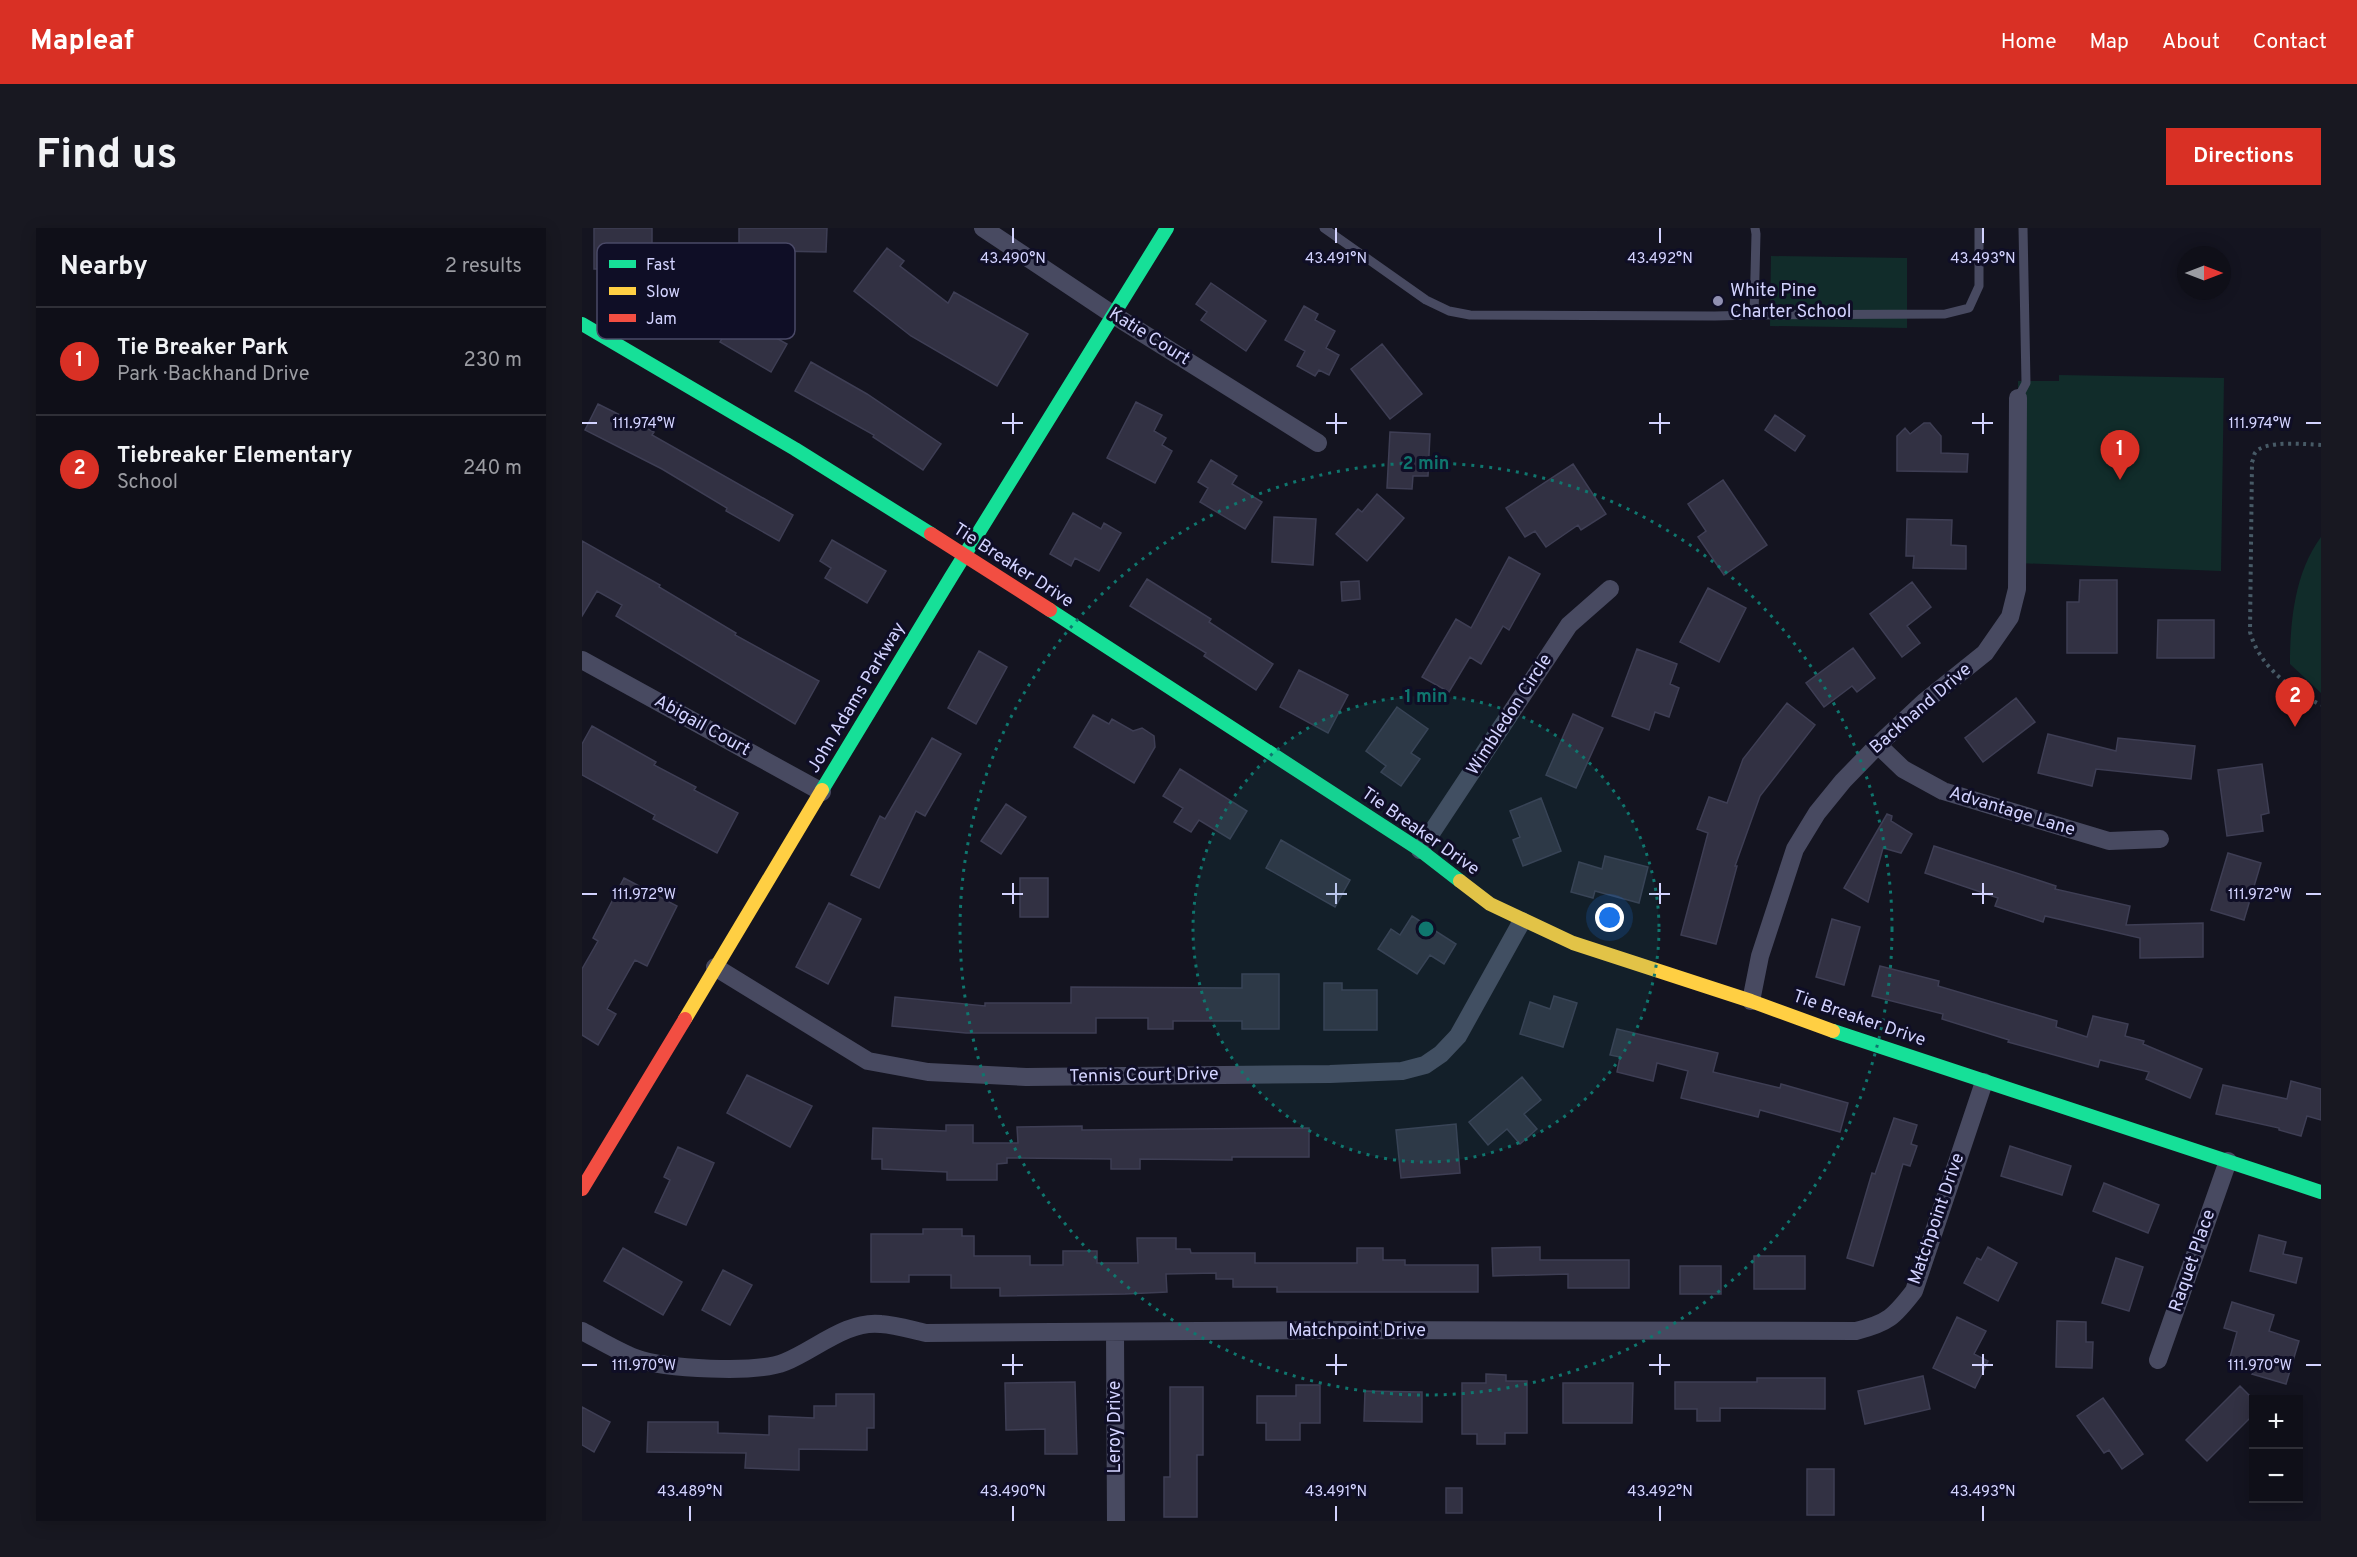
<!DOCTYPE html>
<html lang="en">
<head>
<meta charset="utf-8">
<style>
  body { margin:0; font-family:Overpass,sans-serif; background:#181821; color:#f1f3f6 }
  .controls { position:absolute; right:18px; bottom:18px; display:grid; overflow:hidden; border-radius:0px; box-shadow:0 3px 15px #0003 }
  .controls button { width:54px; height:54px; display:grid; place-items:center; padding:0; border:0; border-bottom:2px solid #2f2f37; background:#0f0f18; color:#f1f3f6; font:30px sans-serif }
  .compass { position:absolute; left:1595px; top:18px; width:54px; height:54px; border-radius:50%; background:#0f0f18; box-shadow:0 3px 15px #0003; rotate:90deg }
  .you { position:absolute; left:1028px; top:690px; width:21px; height:21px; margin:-15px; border:4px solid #fff; border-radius:50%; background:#1a73e8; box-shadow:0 0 0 9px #1a73e833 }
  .badge { display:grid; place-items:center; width:39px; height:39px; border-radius:50%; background:#d93025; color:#fff; font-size:20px; font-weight:700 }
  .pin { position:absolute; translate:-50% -50px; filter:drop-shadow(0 2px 3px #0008) }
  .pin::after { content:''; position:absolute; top:32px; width:21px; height:18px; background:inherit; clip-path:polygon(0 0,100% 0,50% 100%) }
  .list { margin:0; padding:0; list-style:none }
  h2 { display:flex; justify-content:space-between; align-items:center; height:78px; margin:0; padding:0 24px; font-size:26px }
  h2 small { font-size:20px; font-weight:400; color:#9b9ca2 }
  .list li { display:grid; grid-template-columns:39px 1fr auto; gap:18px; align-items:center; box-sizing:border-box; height:108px; padding:0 24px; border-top:2px solid #2f2f37 }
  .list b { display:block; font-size:22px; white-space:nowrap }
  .list p { margin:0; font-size:20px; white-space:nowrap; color:#9b9ca2 }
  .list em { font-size:20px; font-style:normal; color:#9b9ca2 }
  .map { position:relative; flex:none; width:1739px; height:1293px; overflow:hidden; border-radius:0px }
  header { display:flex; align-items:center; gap:36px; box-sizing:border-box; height:84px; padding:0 30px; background:#d93025; color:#fff }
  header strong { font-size:28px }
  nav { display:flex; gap:33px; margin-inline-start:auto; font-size:21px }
  .intro { display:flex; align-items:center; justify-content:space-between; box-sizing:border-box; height:144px; padding:0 36px }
  h1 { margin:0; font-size:42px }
  .button { padding:15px 27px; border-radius:0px; background:#d93025; color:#fff; font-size:21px; font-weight:700 }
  main { display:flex; gap:36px; padding:0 36px }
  aside { flex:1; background:#0f0f18; border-radius:0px; box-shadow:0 3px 15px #0003 }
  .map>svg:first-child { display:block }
</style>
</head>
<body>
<header>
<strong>Mapleaf</strong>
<nav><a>Home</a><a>Map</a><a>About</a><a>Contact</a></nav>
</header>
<div class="intro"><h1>Find us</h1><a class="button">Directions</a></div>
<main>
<aside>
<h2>Nearby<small>2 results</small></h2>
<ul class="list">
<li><span class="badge">1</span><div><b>Tie Breaker Park</b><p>Park · Backhand Drive</p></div><em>230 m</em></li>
<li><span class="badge">2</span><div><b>Tiebreaker Elementary</b><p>School</p></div><em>240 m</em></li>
</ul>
</aside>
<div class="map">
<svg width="1739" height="1293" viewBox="0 0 1739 1293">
  <rect width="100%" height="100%" fill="#141420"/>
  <!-- green -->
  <path fill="#112c2a" d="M 1189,28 L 1325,30 L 1325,100 L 1188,98 Z
    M 1477,147 L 1642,150 L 1639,343 L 1435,335 L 1436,153 L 1477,153 Z
    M 1739,309 L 1739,465 L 1708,436 C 1708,392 1713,344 1739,309 Z"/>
  <!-- building -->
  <path fill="#323143" stroke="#3e3e54" stroke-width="1.5" d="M 12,0 L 70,0 L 70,41 L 12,41 Z
    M 157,0 L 245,0 L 244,24 L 192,23 L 192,18 L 157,18 Z
    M 305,20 L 322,33 L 318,38 L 366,75 L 372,64 L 446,106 L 415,158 L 329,108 L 272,63 Z
    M 629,55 L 684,93 L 664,123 L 619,92 L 625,84 L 614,76 Z
    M 722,78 L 736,86 L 733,92 L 753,103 L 744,120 L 757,127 L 747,147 L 737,142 L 733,148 L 715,138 L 723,123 L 703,112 Z
    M 154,87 L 205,116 L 189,144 L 138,114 Z
    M 800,116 L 840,166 L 808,191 L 769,141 Z
    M 229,134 L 285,166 L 359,216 L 341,242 L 291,209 L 292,207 L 213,163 Z
    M 554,174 L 580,187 L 572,203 L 584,210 L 580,217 L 590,223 L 573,255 L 525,230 Z
    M 16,176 L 72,204 L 70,207 L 211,287 L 197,313 L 144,283 L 145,280 L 80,241 L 3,202 Z
    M 1193,187 L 1223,208 L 1213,223 L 1183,202 Z
    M 1342,195 L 1348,195 L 1359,208 L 1359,225 L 1386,226 L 1385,244 L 1315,243 L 1315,208 L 1323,200 L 1328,206 Z
    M 808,204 L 848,206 L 846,248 L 831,248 L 830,261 L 805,260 Z
    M 629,232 L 655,248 L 650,256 L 680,274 L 663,301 L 618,274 L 626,260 L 616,254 Z
    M 991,236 L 1024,286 L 999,302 L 996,297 L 964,319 L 953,303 L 943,309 L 924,280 Z
    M 1141,252 L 1185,317 L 1142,347 L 1116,309 L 1124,303 L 1106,276 Z
    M 795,266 L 822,290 L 785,333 L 754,306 L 776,281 L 780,284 Z
    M 491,285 L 519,301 L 522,295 L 539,305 L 517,343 L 493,330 L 489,338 L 468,326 Z
    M 692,289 L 734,291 L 731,337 L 690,334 Z
    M 1325,291 L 1370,292 L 1369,317 L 1384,318 L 1384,341 L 1331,340 L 1332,328 L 1324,328 Z
    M 250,312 L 304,343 L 285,375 L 243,350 L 249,340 L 238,333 Z
    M 0,313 L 78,357 L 77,359 L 154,405 L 153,407 L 237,453 L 213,496 L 34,388 L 40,377 L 15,363 L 0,388 Z
    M 927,329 L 958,346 L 927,402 L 921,398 L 899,436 L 888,429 L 867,464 L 840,449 L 874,391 L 889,400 Z
    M 565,351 L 629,391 L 627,394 L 691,436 L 674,462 L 622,428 L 624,425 L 548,378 Z
    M 1498,352 L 1535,352 L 1535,425 L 1485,425 L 1485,374 L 1497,374 Z
    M 777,353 L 778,371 L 760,373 L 759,354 Z
    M 1330,354 L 1349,379 L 1325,398 L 1338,415 L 1320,429 L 1288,386 Z
    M 1126,360 L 1164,380 L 1137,434 L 1098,414 Z
    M 1576,392 L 1632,392 L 1632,430 L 1575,430 Z
    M 1271,420 L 1293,450 L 1275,464 L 1270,458 L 1242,479 L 1224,455 Z
    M 1055,421 L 1095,436 L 1088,456 L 1097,460 L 1087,489 L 1073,484 L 1067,502 L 1030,488 Z
    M 397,423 L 425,439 L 394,496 L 366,480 Z
    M 717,442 L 766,467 L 746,505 L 698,479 Z
    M 1434,470 L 1453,494 L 1401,534 L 1383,510 Z
    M 1205,475 L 1233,497 L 1178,568 L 1153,638 L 1155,638 L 1134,716 L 1099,707 L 1126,605 L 1115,601 L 1127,569 L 1145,575 L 1161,531 Z
    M 815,479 L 846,501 L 829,525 L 838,531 L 819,558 L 799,544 L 804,538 L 784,523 Z
    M 991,486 L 1021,500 L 994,560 L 964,547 Z
    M 511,487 L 527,496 L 530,491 L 551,503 L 560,500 L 572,508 L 573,519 L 552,555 L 492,519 Z
    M 10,498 L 74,534 L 72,537 L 114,559 L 112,562 L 156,585 L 135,625 L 71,591 L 73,587 L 0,547 L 0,516 Z
    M 1466,506 L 1534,523 L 1536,510 L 1613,518 L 1609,551 L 1514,541 L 1510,558 L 1456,545 Z
    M 350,510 L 379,526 L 343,588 L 334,583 L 297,660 L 269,647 L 298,588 L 303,591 Z
    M 1680,536 L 1687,585 L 1679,587 L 1681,603 L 1645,608 L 1636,542 Z
    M 598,541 L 665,583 L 648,611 L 617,592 L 609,604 L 592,594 L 601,580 L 581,568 Z
    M 959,570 L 979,623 L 941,638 L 931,612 L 938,609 L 928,583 Z
    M 424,576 L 444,589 L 419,626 L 399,613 Z
    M 1305,586 L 1310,588 L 1309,593 L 1330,606 L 1319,625 L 1301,620 L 1286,674 L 1262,660 Z
    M 699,612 L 768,652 L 753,679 L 684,640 Z
    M 1352,618 L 1474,658 L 1473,661 L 1548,678 L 1544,697 L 1621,695 L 1621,729 L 1558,730 L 1558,710 L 1463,688 L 1461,694 L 1413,678 L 1416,670 L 1343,645 Z
    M 1646,625 L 1679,635 L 1662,692 L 1629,682 Z
    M 1023,628 L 1066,639 L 1057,675 L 1013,663 L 1011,670 L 989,664 L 997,634 L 1020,641 Z
    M 42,650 L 95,678 L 65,738 L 53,732 L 25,781 L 34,786 L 16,817 L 0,807 L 0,741 L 16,713 L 11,710 Z
    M 438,650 L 466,650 L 466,689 L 438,689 Z
    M 247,675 L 279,691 L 246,756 L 214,739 Z
    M 830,688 L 874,716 L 862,736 L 848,727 L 835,746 L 796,721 L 809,701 L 818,707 Z
    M 1250,691 L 1278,699 L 1262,757 L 1234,749 Z
    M 1298,738 L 1357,753 L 1356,758 L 1475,793 L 1474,799 L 1505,809 L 1511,788 L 1546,796 L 1543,808 L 1562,813 L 1561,816 L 1620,841 L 1608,870 L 1564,851 L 1567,844 L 1518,832 L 1516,839 L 1426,814 L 1427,812 L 1360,791 L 1361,786 L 1290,768 Z
    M 660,746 L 697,746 L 697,801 L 660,801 L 660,793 L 591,793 L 591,801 L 566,801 L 566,790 L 514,790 L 514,805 L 384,805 L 310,798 L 313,769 L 403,778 L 403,775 L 489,775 L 489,759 L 660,760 Z
    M 742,755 L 760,755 L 760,762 L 795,762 L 795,802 L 742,802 Z
    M 972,768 L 995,775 L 981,819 L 938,806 L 948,774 L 968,781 Z
    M 1035,801 L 1136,825 L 1131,844 L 1198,860 L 1199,856 L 1266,875 L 1258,904 L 1178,882 L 1176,889 L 1099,870 L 1106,843 L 1075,835 L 1071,853 L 1035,844 L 1038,829 L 1028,827 Z
    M 165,847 L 230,878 L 208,919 L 145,885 Z
    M 940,849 L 959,872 L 942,886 L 955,901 L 938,916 L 925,901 L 906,917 L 887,894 Z
    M 1709,853 L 1739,861 L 1739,892 L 1725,888 L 1719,908 L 1697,902 L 1697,900 L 1634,886 L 1641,857 L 1705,871 Z
    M 1312,890 L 1335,897 L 1329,916 L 1335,918 L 1328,938 L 1321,936 L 1291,1038 L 1265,1030 L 1290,945 L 1293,946 Z
    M 874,896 L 878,945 L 819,950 L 814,902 Z
    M 364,897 L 391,897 L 391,915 L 436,915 L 435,899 L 500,898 L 500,902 L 727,900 L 727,929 L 650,929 L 650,932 L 558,931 L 558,941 L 529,941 L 529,931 L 425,930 L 425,935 L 415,936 L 415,952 L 365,952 L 365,944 L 300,941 L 300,931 L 290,931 L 291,900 L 364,903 Z
    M 1428,918 L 1489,938 L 1480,967 L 1419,948 Z
    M 96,919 L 132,935 L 104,997 L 73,984 L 88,952 L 82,949 Z
    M 1522,955 L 1577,977 L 1566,1005 L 1511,983 Z
    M 341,1001 L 380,1001 L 380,1008 L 392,1008 L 392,1028 L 448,1028 L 448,1037 L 481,1037 L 481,1023 L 515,1023 L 515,1035 L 556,1035 L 555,1010 L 594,1010 L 594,1021 L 608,1021 L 609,1025 L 673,1025 L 673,1035 L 775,1035 L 775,1020 L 801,1020 L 801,1032 L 823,1032 L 823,1037 L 896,1037 L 896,1064 L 695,1064 L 695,1059 L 651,1059 L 651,1051 L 634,1051 L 634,1045 L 584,1046 L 585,1064 L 543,1066 L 418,1068 L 418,1060 L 369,1060 L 369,1047 L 327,1047 L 327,1054 L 289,1054 L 289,1006 L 341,1006 Z
    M 1677,1007 L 1704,1014 L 1701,1026 L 1720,1030 L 1714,1055 L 1668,1043 Z
    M 958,1019 L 958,1032 L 1047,1032 L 1047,1060 L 986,1060 L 986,1046 L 911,1048 L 910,1020 Z
    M 1406,1019 L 1435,1035 L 1416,1073 L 1382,1055 L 1395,1030 L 1399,1032 Z
    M 41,1020 L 100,1054 L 81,1087 L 22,1053 Z
    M 1172,1028 L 1223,1028 L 1223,1061 L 1172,1061 Z
    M 1534,1030 L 1561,1039 L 1547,1083 L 1520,1075 Z
    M 1098,1038 L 1139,1038 L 1139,1066 L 1098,1066 Z
    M 141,1042 L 170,1057 L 148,1097 L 120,1082 Z
    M 1650,1074 L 1692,1087 L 1687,1103 L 1717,1113 L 1704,1156 L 1670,1146 L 1674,1141 L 1647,1133 L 1655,1104 L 1642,1100 Z
    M 1375,1089 L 1404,1103 L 1392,1126 L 1406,1133 L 1393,1160 L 1351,1140 Z
    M 1475,1093 L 1504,1094 L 1504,1114 L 1511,1114 L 1510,1140 L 1474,1139 Z
    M 904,1146 L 924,1147 L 924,1153 L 945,1153 L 945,1205 L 923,1205 L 923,1216 L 895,1216 L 895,1206 L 880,1206 L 880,1155 L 904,1155 Z
    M 1341,1148 L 1348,1181 L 1283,1196 L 1276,1163 Z
    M 1175,1150 L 1243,1150 L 1243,1181 L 1138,1180 L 1138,1193 L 1115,1193 L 1115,1181 L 1093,1181 L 1093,1154 L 1175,1154 Z
    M 493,1154 L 495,1226 L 463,1226 L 463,1201 L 424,1202 L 423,1155 Z
    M 981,1155 L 1051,1155 L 1050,1195 L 981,1195 Z
    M 714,1157 L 738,1157 L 738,1195 L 718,1195 L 718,1212 L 684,1212 L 684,1195 L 675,1195 L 675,1168 L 714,1168 Z
    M 1658,1158 L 1671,1171 L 1671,1187 L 1625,1233 L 1604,1212 Z
    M 588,1159 L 621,1159 L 621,1227 L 615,1227 L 615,1289 L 582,1289 L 582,1249 L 588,1249 Z
    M 783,1163 L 840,1164 L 840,1194 L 782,1193 Z
    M 254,1166 L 292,1166 L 292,1200 L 285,1200 L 285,1222 L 217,1221 L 217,1242 L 163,1240 L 164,1225 L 65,1224 L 66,1194 L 136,1194 L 136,1205 L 187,1207 L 187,1188 L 232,1190 L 232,1178 L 254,1178 Z
    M 1521,1170 L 1561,1226 L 1540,1241 L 1527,1222 L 1522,1225 L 1495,1188 Z
    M 0,1179 L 28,1194 L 12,1224 L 0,1217 Z
    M 1225,1241 L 1252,1241 L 1252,1287 L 1225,1287 Z
    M 864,1260 L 880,1260 L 880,1285 L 864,1285 Z"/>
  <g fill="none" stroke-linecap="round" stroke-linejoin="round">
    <!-- path -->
    <path stroke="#475a66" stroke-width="4" stroke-dasharray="3 4.5" stroke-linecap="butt" d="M 1739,217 C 1724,216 1681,212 1673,225 C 1672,226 1671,233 1670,234 L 1668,404 C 1677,438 1709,462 1739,477"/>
    <!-- lane -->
    <path stroke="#484a61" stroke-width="9" d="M 742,0 L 844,72 L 867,83 L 888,87 L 1133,88 L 1172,87 L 1174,6 L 1173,0
      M 1172,87 L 1363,86 L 1387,80 L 1397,58 L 1397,0
      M 1436,170 L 1444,155 L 1441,0"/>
    <!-- street -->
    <path stroke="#484a61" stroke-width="18" d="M 401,0 L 530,86 L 736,215
      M 0,432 L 240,564
      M 1296,517 L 1321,541 L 1361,563 L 1527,613 L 1578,611
      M 838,622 L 987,397 L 1028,361
      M 133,739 L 286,833 L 346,844 L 444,849 L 748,846 L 820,843 L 843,837 L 859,826 L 876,808 L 940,693
      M 1169,773 L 1178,728 L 1213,621 L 1235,585 L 1261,553 L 1296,517 L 1342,474 L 1403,425 L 1428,389 L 1435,361 L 1436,170
      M 0,1103 C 17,1112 35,1123 53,1130 C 83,1141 174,1146 203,1134 C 233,1122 265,1092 299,1096 C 314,1097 330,1102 344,1105 L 742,1102 L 1274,1103 C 1306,1095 1312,1089 1332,1063 L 1402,854
      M 533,1104 L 534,1293
      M 1576,1132 L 1646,933"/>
    <!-- fast -->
    <path stroke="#16e098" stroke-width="14" d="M 0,96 L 213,221 L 349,306
      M 468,382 L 838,622 L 878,653
      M 240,562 L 369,349 L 585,0
      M 1251,803 L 1739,964"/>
    <!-- slow -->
    <path stroke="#ffcf43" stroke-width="14" d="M 878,653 L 908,676 L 991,715 L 1169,773 L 1251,803
      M 103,791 L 240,562"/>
    <!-- jam -->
    <path stroke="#f24e42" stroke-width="14" d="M 349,306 L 468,382
      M 0,961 L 103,791"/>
  </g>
  <!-- ticks -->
  <path fill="none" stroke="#d3d3ff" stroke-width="2" d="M 431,0 L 431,15M 754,0 L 754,15M 1078,0 L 1078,15M 1401,0 L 1401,15M 431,185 L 431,206M 754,185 L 754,206M 1078,185 L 1078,206M 1401,185 L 1401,206M 0,195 L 15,195M 420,195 L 441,195M 744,195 L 765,195M 1067,195 L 1088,195M 1390,195 L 1411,195M 1724,195 L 1739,195M 431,655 L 431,676M 754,655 L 754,676M 1078,655 L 1078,676M 1401,655 L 1401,676M 0,666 L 15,666M 420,666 L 441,666M 744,666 L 765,666M 1067,666 L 1088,666M 1390,666 L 1411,666M 1724,666 L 1739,666M 431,1126 L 431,1147M 754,1126 L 754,1147M 1078,1126 L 1078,1147M 1401,1126 L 1401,1147M 0,1137 L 15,1137M 420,1137 L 441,1137M 744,1137 L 765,1137M 1067,1137 L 1088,1137M 1390,1137 L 1411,1137M 1724,1137 L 1739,1137M 108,1278 L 108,1293M 431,1278 L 431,1293M 754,1278 L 754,1293M 1078,1278 L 1078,1293M 1401,1278 L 1401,1293"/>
  <!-- distance rings -->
  <circle cx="844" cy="701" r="233" fill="#0f766e" fill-opacity=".12"/>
  <g fill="none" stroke="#0f766e" stroke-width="3" stroke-dasharray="3 6">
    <circle cx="844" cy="701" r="233"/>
    <circle cx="844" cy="701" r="466"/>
  </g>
  <!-- markers -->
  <circle fill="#9090b1" stroke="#0f0e26" stroke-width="2" cx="1136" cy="73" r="6"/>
  <g text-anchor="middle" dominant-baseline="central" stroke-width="6" stroke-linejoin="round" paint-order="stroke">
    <!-- poi labels -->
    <g font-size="18" fill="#d3d3ff" stroke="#0f0e26" text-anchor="start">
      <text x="1148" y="63">White Pine<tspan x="1148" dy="21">Charter School</tspan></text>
    </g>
    <!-- street labels -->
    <g font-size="18" fill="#d3d3ff" stroke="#0f0e26">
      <text transform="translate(567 109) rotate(32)">Katie Court</text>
      <text transform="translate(431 338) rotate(33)">Tie Breaker Drive</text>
      <text transform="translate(275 470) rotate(-59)">John Adams Parkway</text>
      <text transform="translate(1339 481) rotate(-41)">Backhand Drive</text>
      <text transform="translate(928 487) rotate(-57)">Wimbledon Circle</text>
      <text transform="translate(120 498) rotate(29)">Abigail Court</text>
      <text transform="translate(1430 584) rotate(17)">Advantage Lane</text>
      <text transform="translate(838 604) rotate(35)">Tie Breaker Drive</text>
      <text transform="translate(1277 791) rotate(19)">Tie Breaker Drive</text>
      <text transform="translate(562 848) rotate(-1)">Tennis Court Drive</text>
      <text transform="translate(1355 991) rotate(-71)">Matchpoint Drive</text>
      <text transform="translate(1611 1033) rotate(-71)">Raquet Place</text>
      <text x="775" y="1103">Matchpoint Drive</text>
      <text transform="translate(533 1199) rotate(-90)">Leroy Drive</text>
    </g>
  </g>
  <!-- legend -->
  <rect x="15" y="15" width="198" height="96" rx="9" fill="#0f0e26" stroke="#4a4967" stroke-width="1.5"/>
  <rect x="27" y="32" width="27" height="8" fill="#16e098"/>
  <rect x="27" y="59" width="27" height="8" fill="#ffcf43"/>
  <rect x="27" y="86" width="27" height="8" fill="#f24e42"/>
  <g font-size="16" fill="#d3d3ff">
    <text x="64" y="42">Fast</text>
    <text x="64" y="69">Slow</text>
    <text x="64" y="96">Jam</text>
  </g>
  <g font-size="15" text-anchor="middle" fill="#d3d3ff" stroke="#0f0e26" stroke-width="6" stroke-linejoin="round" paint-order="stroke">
    <text x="431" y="35">43.490°N</text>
    <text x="754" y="35">43.491°N</text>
    <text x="1078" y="35">43.492°N</text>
    <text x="1401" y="35">43.493°N</text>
    <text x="1678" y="200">111.974°W</text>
    <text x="62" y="200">111.974°W</text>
    <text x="1678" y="671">111.972°W</text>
    <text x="62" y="671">111.972°W</text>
    <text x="1678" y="1142">111.970°W</text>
    <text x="62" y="1142">111.970°W</text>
    <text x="108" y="1268">43.489°N</text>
    <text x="431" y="1268">43.490°N</text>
    <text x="754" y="1268">43.491°N</text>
    <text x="1078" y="1268">43.492°N</text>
    <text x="1401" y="1268">43.493°N</text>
  </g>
  <circle cx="844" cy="701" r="9" fill="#0f766e" stroke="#0f0e26" stroke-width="3"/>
  <g font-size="18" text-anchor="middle" font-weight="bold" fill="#0f766e" stroke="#0f0e26" stroke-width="6" stroke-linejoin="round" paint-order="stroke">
    <text x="844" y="241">2 min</text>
    <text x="844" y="474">1 min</text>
  </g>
</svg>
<div class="controls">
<button>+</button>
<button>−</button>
</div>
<svg class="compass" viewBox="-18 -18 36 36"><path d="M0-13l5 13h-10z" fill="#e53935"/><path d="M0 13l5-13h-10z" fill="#9b9ca2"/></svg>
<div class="you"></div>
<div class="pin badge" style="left:1538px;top:252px">1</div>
<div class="pin badge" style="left:1713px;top:499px">2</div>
</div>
</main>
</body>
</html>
